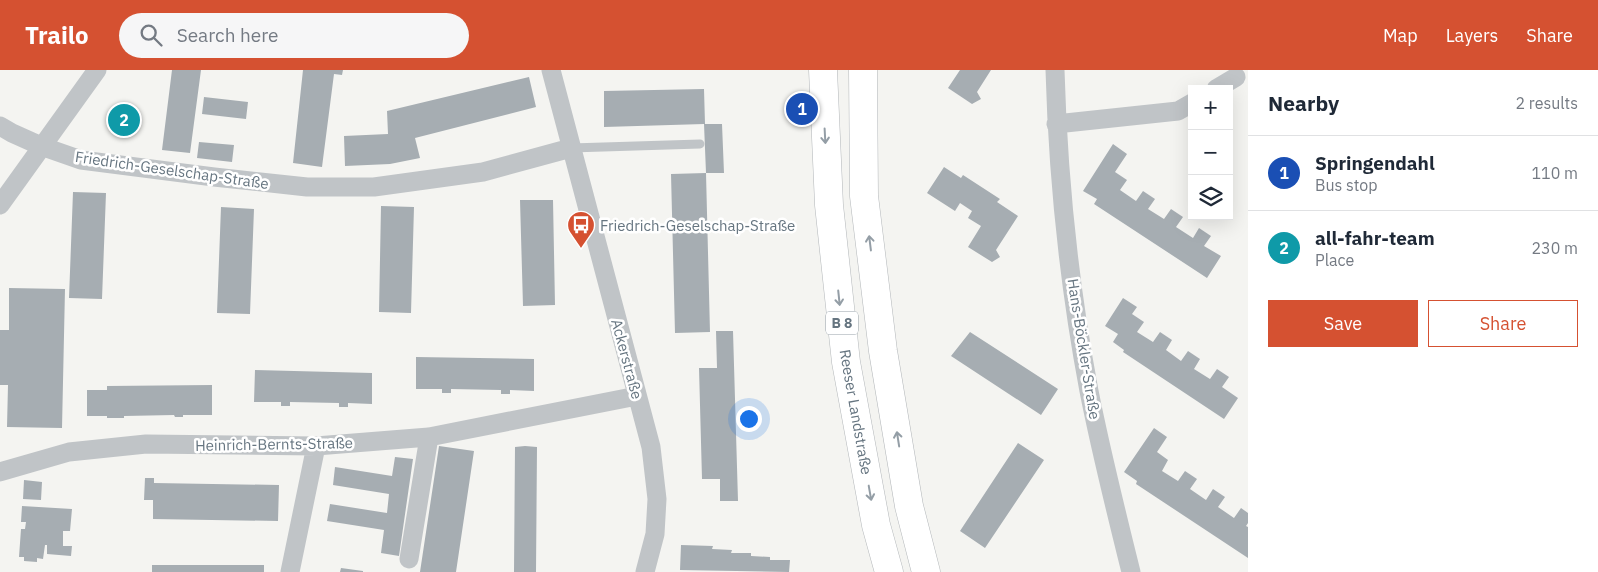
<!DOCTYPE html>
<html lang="en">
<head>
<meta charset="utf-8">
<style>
  body { margin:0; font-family:"IBM Plex Sans",sans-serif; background:#f6f6f7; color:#1f2937 }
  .controls { position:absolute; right:15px; top:15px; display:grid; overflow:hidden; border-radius:0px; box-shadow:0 5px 20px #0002 }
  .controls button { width:45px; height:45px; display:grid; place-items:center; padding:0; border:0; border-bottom:1px solid #e0e1e3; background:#fff; color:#1f2937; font:25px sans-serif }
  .you { position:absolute; left:748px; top:348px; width:18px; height:18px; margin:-12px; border:4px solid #fff; border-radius:50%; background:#1a73e8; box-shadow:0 0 0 8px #1a73e833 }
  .badge { display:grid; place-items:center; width:32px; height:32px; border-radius:50%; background:#d55131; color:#fff; font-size:16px; font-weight:700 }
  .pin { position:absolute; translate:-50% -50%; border:2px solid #fff; box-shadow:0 1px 5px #0006 }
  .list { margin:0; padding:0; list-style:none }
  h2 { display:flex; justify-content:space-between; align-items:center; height:65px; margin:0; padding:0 20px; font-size:21px }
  h2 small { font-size:16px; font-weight:400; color:#747a83 }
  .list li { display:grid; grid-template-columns:32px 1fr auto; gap:15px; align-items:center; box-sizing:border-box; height:75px; padding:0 20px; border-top:1px solid #e0e1e3 }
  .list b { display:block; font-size:19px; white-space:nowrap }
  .list p { margin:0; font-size:16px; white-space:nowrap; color:#747a83 }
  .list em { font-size:16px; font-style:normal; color:#747a83 }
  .actions { display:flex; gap:10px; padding:15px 20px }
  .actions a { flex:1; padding:11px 0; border:1px solid #d55131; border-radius:0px; text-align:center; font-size:18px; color:#d55131 }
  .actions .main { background:#d55131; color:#fff }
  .icon { flex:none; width:28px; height:28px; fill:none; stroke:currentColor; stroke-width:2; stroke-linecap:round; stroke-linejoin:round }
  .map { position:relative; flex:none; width:1248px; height:502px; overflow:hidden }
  header { display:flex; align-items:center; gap:30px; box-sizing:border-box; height:70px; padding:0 25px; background:#d55131; color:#fff }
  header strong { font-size:24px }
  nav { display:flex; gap:28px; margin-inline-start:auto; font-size:18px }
  .search { width:350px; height:45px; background:#f6f6f7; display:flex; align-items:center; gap:12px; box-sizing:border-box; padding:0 18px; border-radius:28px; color:#747a83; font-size:19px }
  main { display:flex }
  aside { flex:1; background:#fff }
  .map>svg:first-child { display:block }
</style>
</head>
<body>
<header>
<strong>Trailo</strong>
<div class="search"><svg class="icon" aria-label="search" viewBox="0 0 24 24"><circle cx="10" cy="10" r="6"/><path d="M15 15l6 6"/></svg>Search here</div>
<nav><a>Map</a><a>Layers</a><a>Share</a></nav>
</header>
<main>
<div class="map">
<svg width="1248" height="502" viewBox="0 0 1248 502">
  <rect width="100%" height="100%" fill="#f4f4f1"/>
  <!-- building -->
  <path fill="#a6adb2" d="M 172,0 L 201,0 L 190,83 L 162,80 Z
    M 303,0 L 343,0 L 342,5 L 334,4 L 322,97 L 293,93 Z
    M 960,0 L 991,0 L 977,22 L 981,29 L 972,34 L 948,18 Z
    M 529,7 L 536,37 L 415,68 L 420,88 L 390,94 L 345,96 L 344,66 L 388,64 L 387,41 Z
    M 704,19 L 705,54 L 722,54 L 724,103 L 706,103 L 710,262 L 675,263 L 671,104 L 706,103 L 704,54 L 604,57 L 604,21 Z
    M 204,27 L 248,32 L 246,49 L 202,44 Z
    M 124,33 L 140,44 L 137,61 L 119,66 L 108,57 L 110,40 Z
    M 199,72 L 234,75 L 232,92 L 197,88 Z
    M 1113,74 L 1127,84 L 1115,102 L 1127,110 L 1120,120 L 1136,131 L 1143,121 L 1155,129 L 1148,139 L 1164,149 L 1171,139 L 1183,147 L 1176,157 L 1193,168 L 1199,158 L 1211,166 L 1204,176 L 1221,186 L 1207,208 L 1094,134 L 1097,129 L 1083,121 Z
    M 944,97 L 961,108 L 963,105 L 1000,129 L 997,132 L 1018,146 L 996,180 L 1000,187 L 992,192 L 968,177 L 981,156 L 968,148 L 972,141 L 960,133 L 955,141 L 927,123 Z
    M 73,122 L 106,123 L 102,229 L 69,228 Z
    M 520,130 L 553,130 L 555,235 L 523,236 Z
    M 381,136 L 414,137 L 411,243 L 379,242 Z
    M 221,137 L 254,139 L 250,244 L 217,243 Z
    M 9,218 L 65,219 L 62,358 L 7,357 L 8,315 L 0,315 L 0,260 L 9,260 Z
    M 1123,228 L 1137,237 L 1132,244 L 1144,252 L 1137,262 L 1153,272 L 1160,262 L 1172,270 L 1166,280 L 1181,291 L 1188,281 L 1200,289 L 1194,299 L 1210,309 L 1217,299 L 1229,307 L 1222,317 L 1238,328 L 1224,349 L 1123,282 L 1124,280 L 1113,272 L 1118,264 L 1105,256 Z
    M 716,261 L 733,261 L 738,431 L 720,431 L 720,409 L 702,409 L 699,298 L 717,298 Z
    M 970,262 L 1058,319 L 1041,345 L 951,286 Z
    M 416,287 L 534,289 L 534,321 L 510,320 L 510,324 L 501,324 L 501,320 L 451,319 L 451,323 L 442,323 L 442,319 L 416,319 Z
    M 255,300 L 372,303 L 372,334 L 348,333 L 348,337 L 339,337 L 339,333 L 290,332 L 290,336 L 281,336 L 281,332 L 254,332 Z
    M 212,315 L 212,345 L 183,345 L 183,347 L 175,347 L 174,345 L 124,346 L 124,348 L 107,348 L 107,346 L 87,346 L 87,320 L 107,320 L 107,316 Z
    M 1154,358 L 1167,367 L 1157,382 L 1168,390 L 1162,401 L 1178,411 L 1185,401 L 1197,409 L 1190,419 L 1206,430 L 1213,419 L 1225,427 L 1218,437 L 1234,448 L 1241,438 L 1248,443 L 1248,453 L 1246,456 L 1248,457 L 1248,488 L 1136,414 L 1137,411 L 1124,402 Z
    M 1018,373 L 1044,390 L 985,478 L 960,461 Z
    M 439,376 L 474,381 L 456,502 L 420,502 Z
    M 525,376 L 537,377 L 536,502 L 514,502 L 515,377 Z
    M 395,387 L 413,389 L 399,486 L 381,483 L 384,460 L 327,451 L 330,434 L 387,443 L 389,424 L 333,415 L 335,397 L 392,406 Z
    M 145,408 L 154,408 L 154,413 L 279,415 L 278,451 L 153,449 L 153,430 L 144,430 Z
    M 24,410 L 42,412 L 41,430 L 23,429 Z
    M 22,436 L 72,439 L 70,461 L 63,461 L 63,476 L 72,476 L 71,486 L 47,484 L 47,475 L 45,475 L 43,489 L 37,488 L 37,492 L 24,491 L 24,487 L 19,487 L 21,459 L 25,459 L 26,452 L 21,452 Z
    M 681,475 L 713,476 L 712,479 L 732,480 L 731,483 L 751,483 L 751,486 L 770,487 L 770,490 L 790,490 L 789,502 L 680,500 Z
    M 152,495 L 264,495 L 264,502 L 152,502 Z
    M 341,498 L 363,501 L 363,502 L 340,502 Z"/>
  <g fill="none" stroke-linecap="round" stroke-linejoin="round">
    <defs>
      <path id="primary" d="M 823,0 L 829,135 L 846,292 L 876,455 L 889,502
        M 863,0 L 864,126 L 883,281 L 909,436 L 926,502"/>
    </defs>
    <!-- primary casing -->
    <use href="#primary" stroke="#b2b6b9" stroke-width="29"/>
    <!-- service -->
    <path stroke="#c0c4c7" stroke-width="9" d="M 571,78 L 700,74"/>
    <!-- minor -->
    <path stroke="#c0c4c7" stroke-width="19" d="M 551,0 L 651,377 L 657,429 L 655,464 L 645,502
      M 1055,0 C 1058,107 1069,215 1089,321 C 1101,382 1116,442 1131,502
      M 1216,19 L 1236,7
      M 1056,54 L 1178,41 L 1192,33
      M 0,56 L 12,63 L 41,76 L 81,90 L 214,107 L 307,117 L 374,117 L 483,102 L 571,78
      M 0,135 L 97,0
      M 0,402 L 69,382 L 146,374 L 316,376 L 429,367 L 637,326
      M 409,489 L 429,367
      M 290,502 L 316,376"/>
    <!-- primary -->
    <use href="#primary" stroke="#fff" stroke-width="28"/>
  </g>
  <!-- one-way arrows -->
  <defs><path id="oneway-shaft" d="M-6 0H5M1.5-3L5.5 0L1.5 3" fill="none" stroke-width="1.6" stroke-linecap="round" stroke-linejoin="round" transform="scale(1.25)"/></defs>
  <g stroke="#949ea6">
    <use href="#oneway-shaft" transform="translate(825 66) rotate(87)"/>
    <use href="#oneway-shaft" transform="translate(870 173) rotate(-97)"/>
    <use href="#oneway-shaft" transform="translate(839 228) rotate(84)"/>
    <use href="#oneway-shaft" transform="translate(898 369) rotate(-99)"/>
    <use href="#oneway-shaft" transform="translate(870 423) rotate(80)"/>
  </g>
  <!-- icons -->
  <defs>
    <symbol id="bus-pin" viewBox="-11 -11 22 30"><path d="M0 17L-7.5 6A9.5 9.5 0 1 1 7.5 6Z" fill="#d55131" stroke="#fff"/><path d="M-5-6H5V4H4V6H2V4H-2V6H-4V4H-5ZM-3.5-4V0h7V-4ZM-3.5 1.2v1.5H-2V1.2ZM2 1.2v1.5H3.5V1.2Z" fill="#fff"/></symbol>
  </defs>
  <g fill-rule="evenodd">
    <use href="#bus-pin" x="565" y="139" width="32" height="43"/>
  </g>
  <g text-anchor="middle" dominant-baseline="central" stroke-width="5" stroke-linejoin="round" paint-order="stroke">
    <!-- shield labels -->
    <rect fill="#fff" stroke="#949ea6" stroke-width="1" x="826" y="241.5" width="32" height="23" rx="4"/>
    <g font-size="14" font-weight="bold" fill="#667580">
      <text x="842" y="253">B 8</text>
    </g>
    <!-- street labels -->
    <g font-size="15" fill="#667580" stroke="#fff">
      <text transform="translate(172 100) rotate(8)">Friedrich-Geselschap-Straße</text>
      <text transform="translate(1084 279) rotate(81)">Hans-Böckler-Straße</text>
      <text transform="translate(627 289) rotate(75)">Ackerstraße</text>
      <text transform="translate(856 342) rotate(80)">Reeser Landstraße</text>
      <text transform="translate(274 374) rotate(-1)">Heinrich-Bernts-Straße</text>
    </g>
    <!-- poi labels -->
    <g font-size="15" fill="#667580" stroke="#fff" text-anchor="start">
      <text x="600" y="155">Friedrich-Geselschap-Straße</text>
    </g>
  </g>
</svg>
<div class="controls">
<button>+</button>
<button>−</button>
<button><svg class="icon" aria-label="layers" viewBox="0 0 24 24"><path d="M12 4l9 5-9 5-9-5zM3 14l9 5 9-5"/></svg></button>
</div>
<div class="you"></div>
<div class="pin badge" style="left:802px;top:39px;background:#1a4fb4">1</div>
<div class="pin badge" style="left:124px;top:50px;background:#0f9aa8">2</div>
</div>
<aside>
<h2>Nearby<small>2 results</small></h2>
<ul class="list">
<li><span class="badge" style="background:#1a4fb4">1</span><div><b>Springendahl</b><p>Bus stop</p></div><em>110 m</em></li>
<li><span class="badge" style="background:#0f9aa8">2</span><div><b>all-fahr-team</b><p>Place</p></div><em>230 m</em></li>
</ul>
<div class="actions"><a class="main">Save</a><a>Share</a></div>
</aside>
</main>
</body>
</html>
